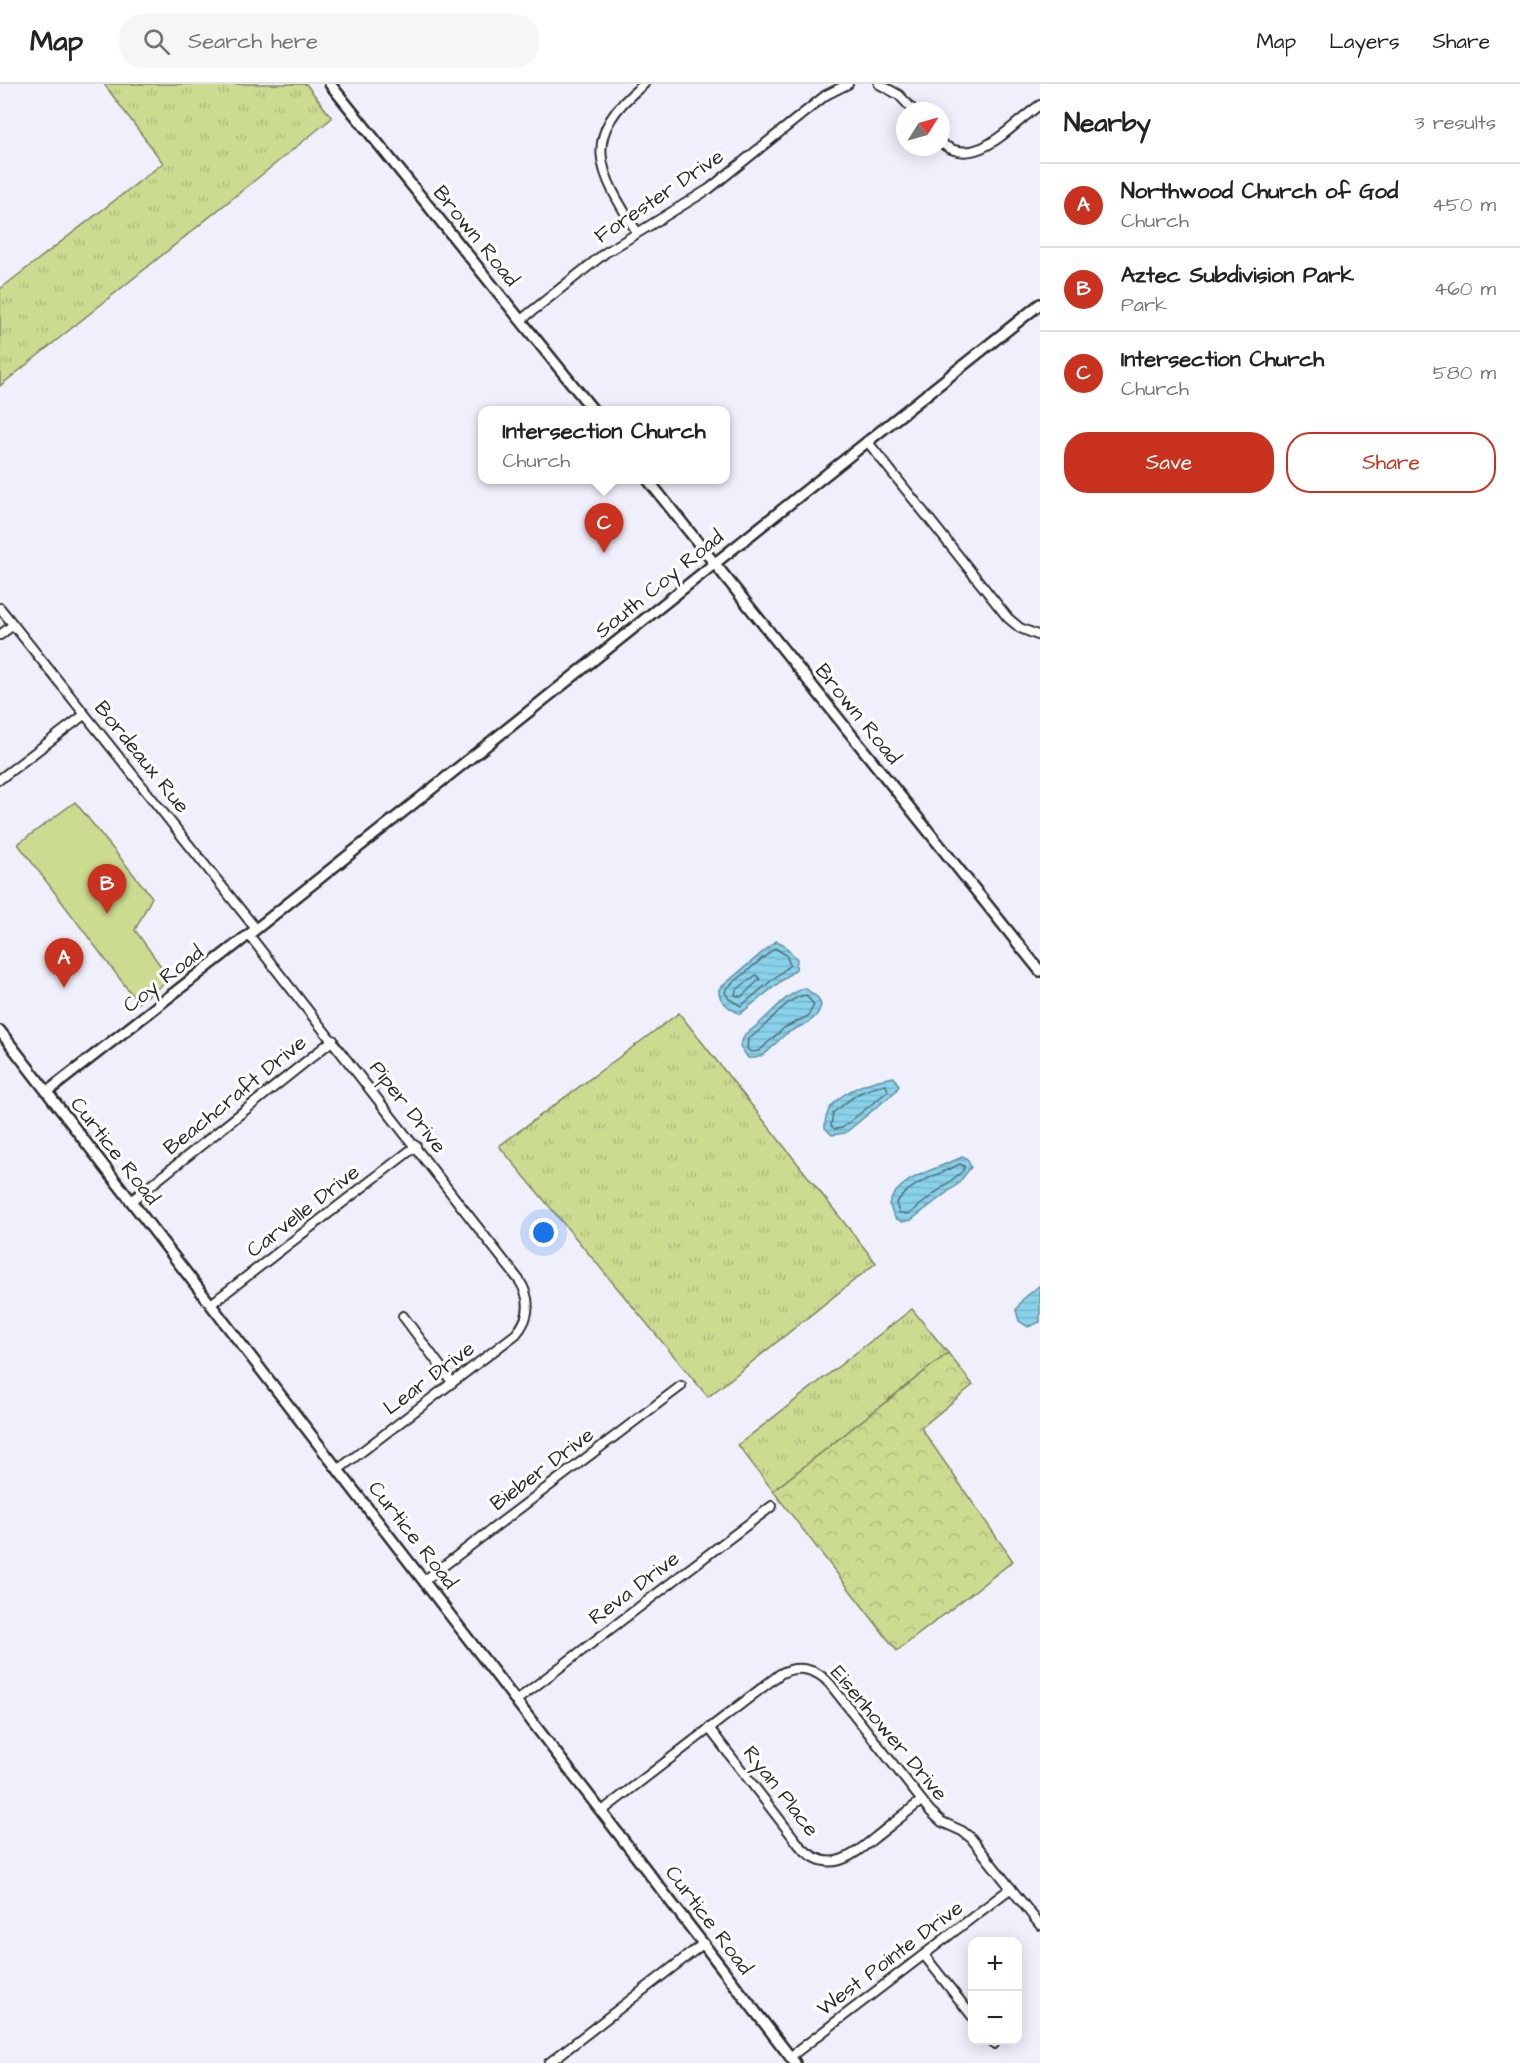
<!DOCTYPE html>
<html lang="en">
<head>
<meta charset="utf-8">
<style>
  body { margin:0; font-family:"Architects Daughter",sans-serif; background:#f6f6f6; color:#222 }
  .controls { position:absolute; right:18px; bottom:18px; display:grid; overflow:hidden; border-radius:12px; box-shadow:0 3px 15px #0003 }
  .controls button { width:54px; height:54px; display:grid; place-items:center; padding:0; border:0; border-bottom:2px solid #e0e0e0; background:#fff; color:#222; font:30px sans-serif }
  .compass { position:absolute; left:896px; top:18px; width:54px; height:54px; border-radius:50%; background:#fff; box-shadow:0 3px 15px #0003; rotate:53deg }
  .you { position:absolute; left:544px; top:1149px; width:21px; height:21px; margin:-15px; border:4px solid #fff; border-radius:50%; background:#1a73e8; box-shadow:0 0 0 9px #1a73e833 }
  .badge { display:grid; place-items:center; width:39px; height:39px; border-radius:50%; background:#c8321e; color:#fff; font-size:20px; font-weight:700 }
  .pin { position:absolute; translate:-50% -50px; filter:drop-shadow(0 2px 3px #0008) }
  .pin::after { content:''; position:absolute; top:32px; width:21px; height:18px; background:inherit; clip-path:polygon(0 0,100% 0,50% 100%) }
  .popup { position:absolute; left:478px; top:322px; width:252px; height:78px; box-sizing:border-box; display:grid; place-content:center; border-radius:12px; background:#fff; filter:drop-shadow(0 2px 4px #0005); font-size:20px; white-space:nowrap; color:#767676 }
  .popup b { font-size:22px; color:#222 }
  .popup::after { content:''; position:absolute; left:50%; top:100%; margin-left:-12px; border:12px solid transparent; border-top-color:#fff }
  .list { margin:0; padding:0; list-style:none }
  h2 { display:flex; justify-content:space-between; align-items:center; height:78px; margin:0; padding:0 24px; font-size:26px }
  h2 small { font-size:20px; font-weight:400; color:#767676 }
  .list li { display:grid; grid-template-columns:39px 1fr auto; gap:18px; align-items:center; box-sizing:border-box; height:84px; padding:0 24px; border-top:2px solid #e0e0e0 }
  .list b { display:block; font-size:22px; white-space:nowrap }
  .list p { margin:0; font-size:20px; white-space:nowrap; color:#767676 }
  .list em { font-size:20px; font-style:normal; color:#767676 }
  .actions { display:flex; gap:12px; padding:18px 24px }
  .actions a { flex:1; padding:14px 0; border:2px solid #c8321e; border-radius:24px; text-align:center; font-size:21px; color:#c8321e }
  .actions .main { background:#c8321e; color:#fff }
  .icon { flex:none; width:33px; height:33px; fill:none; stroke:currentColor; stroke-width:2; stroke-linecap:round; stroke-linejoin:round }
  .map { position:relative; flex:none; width:1040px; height:1979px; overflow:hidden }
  header { display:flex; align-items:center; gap:36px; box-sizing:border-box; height:84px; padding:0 30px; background:#fff; border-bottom:2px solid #e0e0e0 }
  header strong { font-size:28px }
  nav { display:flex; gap:33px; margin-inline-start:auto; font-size:21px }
  .search { width:420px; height:54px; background:#f6f6f6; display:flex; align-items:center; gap:15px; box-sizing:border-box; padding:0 21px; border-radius:24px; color:#767676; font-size:22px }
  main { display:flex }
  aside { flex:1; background:#fff }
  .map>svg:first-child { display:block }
</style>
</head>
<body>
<header>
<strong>Map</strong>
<div class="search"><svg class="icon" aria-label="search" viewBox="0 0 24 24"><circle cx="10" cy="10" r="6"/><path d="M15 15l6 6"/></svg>Search here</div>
<nav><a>Map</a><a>Layers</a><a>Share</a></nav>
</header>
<main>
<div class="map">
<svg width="1040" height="1979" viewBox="0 0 1040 1979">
  <defs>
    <pattern id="grass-tufts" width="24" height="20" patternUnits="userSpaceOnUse" patternTransform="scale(1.5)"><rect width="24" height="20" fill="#cbdb90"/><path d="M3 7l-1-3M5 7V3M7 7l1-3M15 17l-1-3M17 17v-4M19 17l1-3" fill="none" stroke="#aebc7c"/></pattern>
    <pattern id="forest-crowns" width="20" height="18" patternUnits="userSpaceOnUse" patternTransform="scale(1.5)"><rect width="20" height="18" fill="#cbdb90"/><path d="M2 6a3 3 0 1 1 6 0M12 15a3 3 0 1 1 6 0" fill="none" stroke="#aebc7c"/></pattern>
    <pattern id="water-rules" width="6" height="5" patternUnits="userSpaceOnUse" patternTransform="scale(1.5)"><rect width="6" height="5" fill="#89d2ea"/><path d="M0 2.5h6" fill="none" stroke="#76b4c9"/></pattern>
  </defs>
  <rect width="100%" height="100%" fill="#f0f0fd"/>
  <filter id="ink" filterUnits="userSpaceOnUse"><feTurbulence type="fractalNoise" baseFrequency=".0167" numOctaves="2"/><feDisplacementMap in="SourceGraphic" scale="12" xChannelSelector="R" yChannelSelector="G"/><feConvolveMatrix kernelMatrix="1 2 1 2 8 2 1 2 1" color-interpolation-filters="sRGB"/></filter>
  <g filter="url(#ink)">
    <!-- grass -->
    <path fill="url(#grass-tufts)" stroke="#7b835e" stroke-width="1.5" d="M 104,0 L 306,0 L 332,34 L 0,302 L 0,205 L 163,79 Z
      M 679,929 L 876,1179 L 708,1313 L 499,1062 Z
      M 912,1225 L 948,1269 L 773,1407 L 738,1361 Z"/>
    <!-- forest -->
    <path fill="url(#forest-crowns)" stroke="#7b835e" stroke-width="1.5" d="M 948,1269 L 973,1301 L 921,1344 L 1013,1477 L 897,1567 L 773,1407 Z"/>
    <!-- park -->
    <path fill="#cbdb90" stroke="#7b835e" stroke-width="1.5" d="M 75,718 L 152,813 L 135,846 L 170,895 L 138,919 L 18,760 Z"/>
    <!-- water -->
    <path fill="url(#water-rules)" stroke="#638f9e" stroke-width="1.5" d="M 776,857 L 783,860 L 797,875 L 796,885 L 740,930 C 730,925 717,917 719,905 Z
      M 805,904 L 818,914 L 821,921 C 816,940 801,940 786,950 C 773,959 767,976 748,974 L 740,962 L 745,950 C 767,938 780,912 805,904 Z
      M 894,993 L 899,1002 L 895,1008 L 845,1049 L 832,1051 L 825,1044 C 823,1011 868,997 894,993 Z
      M 962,1073 L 967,1075 L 971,1083 L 958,1100 L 911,1136 L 902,1138 L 895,1134 L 889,1120 C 898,1092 939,1085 962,1073 Z
      M 1040,1201 L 1040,1238 L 1028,1243 L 1019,1237 L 1016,1226 L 1022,1216 Z"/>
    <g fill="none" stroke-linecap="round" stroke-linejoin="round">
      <!-- shore -->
      <path stroke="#516e77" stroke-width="1.5" d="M 775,864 L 786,871 L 790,881 L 741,922 L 729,915 L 725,908 L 727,904 Z
        M 756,891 L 760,895 L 741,913 L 735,911 L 736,906 Z
        M 806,911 L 814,921 L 808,932 L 784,944 L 759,967 L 751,968 L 747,965 L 748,955 C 768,944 783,914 806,911 Z
        M 886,1001 L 888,1007 L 842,1044 L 835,1045 L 831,1042 L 833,1029 C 854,1012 859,1006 886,1001 Z
        M 960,1080 L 964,1082 L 963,1087 L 909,1130 L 899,1129 L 896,1119 C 912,1097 937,1092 960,1080 Z"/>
      <defs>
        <path id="minor" d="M 879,0 L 899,11 L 914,27
          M 941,59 C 977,87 1011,40 1040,21
          M 637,148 C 598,87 579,52 644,0
          M 521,236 L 605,169 L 709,105 L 826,11 L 848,0
          M 867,357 L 1008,534 L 1020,544 L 1040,552
          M 0,524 L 256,845
          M 0,551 L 13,541
          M 0,695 L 84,631
          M 249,851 L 519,1196 C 531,1214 531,1233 516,1250 L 339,1385
          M 131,1117 L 333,956
          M 211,1220 L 416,1062
          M 403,1232 L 452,1298
          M 425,1496 L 681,1302
          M 517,1616 L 772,1422
          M 709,1644 L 800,1762 C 829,1792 851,1773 877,1752 C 892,1740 906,1729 921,1717
          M 602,1727 L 780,1590 C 798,1580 817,1585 830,1600 L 930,1727 L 942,1738 L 962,1747 L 971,1754 L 1040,1841
          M 924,1871 L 972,1932
          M 992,1956 L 994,1960
          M 790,1973 L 1011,1804
          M 549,1979 L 704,1859"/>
        <path id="tertiary" d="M 330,0 L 593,326
          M 648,396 L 1040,887
          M 0,947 L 795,1979
          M 47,1008 L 256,845 L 1040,220"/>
      </defs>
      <!-- minor casing -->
      <use href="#minor" stroke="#2b2b2b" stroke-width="12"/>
      <!-- tertiary casing -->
      <use href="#tertiary" stroke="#2b2b2b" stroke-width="14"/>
      <!-- minor -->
      <use href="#minor" stroke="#fff" stroke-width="8"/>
      <!-- tertiary -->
      <use href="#tertiary" stroke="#fff" stroke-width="9"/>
    </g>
  </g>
  <g text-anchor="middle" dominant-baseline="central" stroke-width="6" stroke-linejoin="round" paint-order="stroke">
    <!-- street labels -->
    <g font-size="21" fill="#2b2b2b" stroke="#fff">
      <text transform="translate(659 112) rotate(-34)">Forester Drive</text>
      <text transform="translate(476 152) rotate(51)">Brown Road</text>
      <text transform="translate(659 500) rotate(-39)">South Coy Road</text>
      <text transform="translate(858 630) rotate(51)">Brown Road</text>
      <text transform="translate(142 673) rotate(51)">Bordeaux Rue</text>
      <text transform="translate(163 895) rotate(-38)">Coy Road</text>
      <text transform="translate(235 1011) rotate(-39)">Beachcraft Drive</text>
      <text transform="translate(408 1023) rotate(52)">Piper Drive</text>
      <text transform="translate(115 1067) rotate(52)">Curtice Road</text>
      <text transform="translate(303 1127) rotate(-38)">Carvelle Drive</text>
      <text transform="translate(429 1294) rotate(-37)">Lear Drive</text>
      <text transform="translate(542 1385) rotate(-37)">Bieber Drive</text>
      <text transform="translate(413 1451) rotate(52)">Curtice Road</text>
      <text transform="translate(634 1504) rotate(-37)">Reva Drive</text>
      <text transform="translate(889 1649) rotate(50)">Eisenhower Drive</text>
      <text transform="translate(781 1707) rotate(52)">Ryan Place</text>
      <text transform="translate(709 1836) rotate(53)">Curtice Road</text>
      <text transform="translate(890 1874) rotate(-37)">West Pointe Drive</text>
    </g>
  </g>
</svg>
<div class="controls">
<button>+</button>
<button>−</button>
</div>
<svg class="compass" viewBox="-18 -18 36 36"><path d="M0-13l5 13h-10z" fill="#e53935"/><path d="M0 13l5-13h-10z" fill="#767676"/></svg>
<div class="you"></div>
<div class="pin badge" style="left:64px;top:904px">A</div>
<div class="pin badge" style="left:107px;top:830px">B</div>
<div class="pin badge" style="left:604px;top:469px">C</div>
<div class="popup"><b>Intersection Church</b>Church</div>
</div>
<aside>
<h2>Nearby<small>3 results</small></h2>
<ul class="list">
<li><span class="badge">A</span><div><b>Northwood Church of God</b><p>Church</p></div><em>450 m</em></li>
<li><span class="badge">B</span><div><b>Aztec Subdivision Park</b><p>Park</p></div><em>460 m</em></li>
<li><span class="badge">C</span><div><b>Intersection Church</b><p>Church</p></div><em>580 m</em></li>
</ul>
<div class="actions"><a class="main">Save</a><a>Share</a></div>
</aside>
</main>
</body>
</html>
